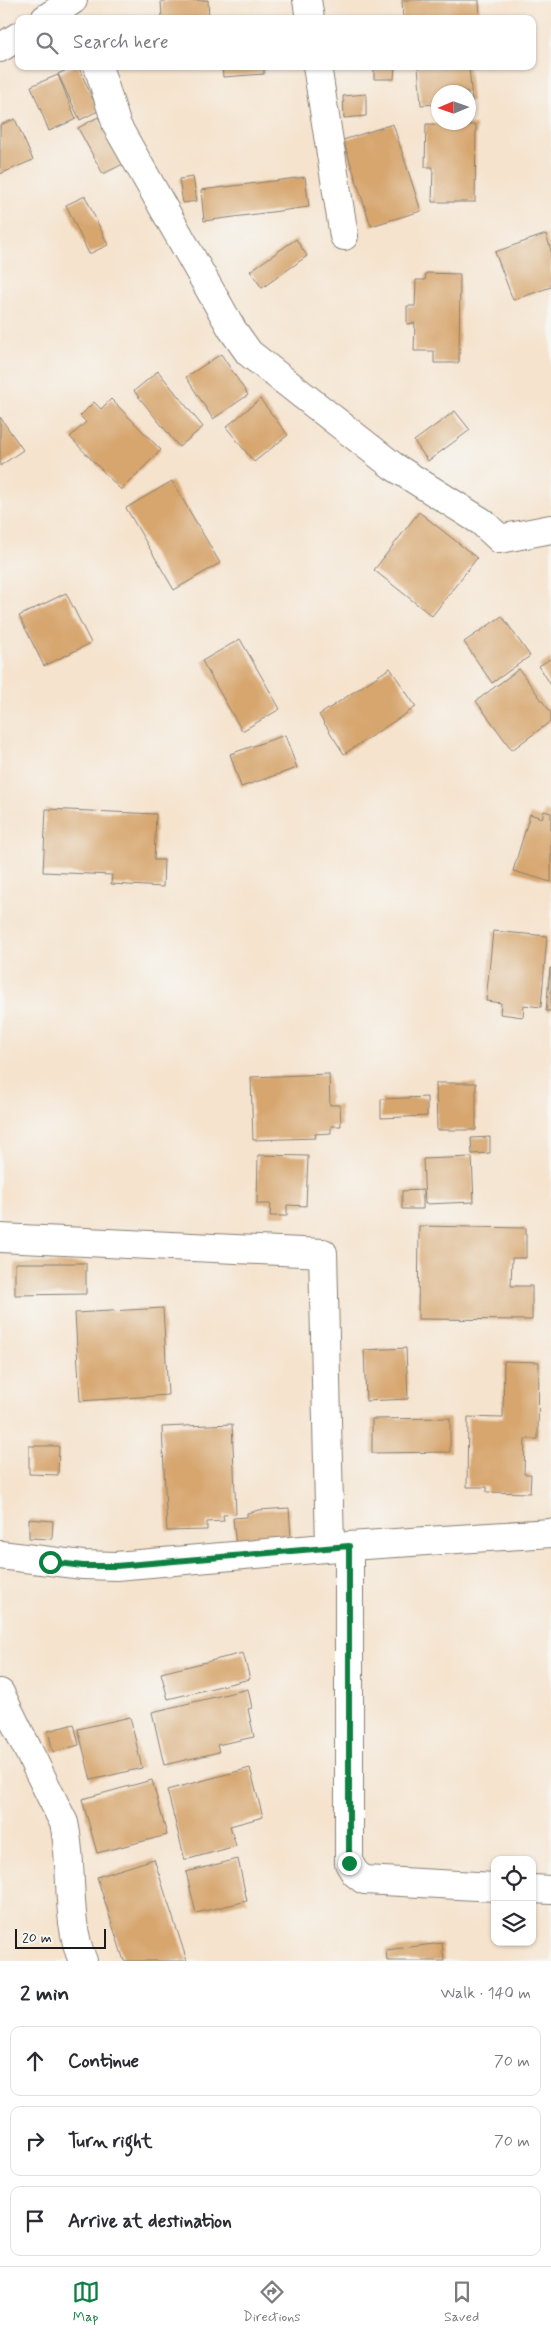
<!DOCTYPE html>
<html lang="en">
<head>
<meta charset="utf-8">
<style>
  body { margin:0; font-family:Mynerve,sans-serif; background:#f7f7f7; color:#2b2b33 }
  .controls { position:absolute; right:15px; bottom:15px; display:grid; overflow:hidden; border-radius:10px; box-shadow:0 1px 4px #0004 }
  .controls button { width:45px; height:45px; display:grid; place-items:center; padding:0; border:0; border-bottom:1px solid #e1e1e2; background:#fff; color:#2b2b33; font:25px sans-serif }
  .compass { position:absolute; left:431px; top:85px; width:45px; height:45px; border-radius:50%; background:#fff; box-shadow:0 1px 4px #0004; rotate:268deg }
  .scale { position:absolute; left:15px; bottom:12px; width:91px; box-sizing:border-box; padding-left:5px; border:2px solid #1c1c1c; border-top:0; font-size:14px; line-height:18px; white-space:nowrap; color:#1c1c1c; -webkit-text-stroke:4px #f6f6f2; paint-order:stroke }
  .stop { position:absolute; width:15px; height:15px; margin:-11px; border:4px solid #0b8043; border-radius:50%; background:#fff }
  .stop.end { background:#0b8043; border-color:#fff; box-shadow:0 1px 5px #0008 }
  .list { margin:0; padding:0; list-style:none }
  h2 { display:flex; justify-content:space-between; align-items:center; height:65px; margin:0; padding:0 20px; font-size:21px }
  h2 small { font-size:16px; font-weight:400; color:#7c7c81 }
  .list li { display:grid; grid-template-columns:32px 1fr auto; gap:15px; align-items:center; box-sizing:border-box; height:70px; margin:0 10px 10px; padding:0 10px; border:1px solid #e1e1e2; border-radius:10px }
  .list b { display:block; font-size:19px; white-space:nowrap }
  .list em { font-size:16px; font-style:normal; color:#7c7c81 }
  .icon { flex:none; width:28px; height:28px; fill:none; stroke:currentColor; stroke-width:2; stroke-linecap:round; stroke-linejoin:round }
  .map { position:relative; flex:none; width:551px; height:1961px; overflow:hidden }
  .search { position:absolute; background:#fff; box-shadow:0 1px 4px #0004; left:15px; right:15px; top:15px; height:55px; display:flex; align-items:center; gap:12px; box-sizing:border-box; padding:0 18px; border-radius:10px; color:#7c7c81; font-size:19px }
  .sheet { height:305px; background:#fff }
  nav { display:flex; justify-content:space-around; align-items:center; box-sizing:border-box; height:70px; border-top:1px solid #e1e1e2; background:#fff; font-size:14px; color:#7c7c81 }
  nav a { display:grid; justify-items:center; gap:2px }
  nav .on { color:#0b8043 }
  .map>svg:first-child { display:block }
</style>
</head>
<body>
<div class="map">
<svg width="551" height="1961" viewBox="0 0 551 1961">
  <rect width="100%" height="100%" fill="#f6f6f2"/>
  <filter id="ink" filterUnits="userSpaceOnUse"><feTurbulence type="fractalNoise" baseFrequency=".02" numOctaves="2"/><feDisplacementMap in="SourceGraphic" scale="10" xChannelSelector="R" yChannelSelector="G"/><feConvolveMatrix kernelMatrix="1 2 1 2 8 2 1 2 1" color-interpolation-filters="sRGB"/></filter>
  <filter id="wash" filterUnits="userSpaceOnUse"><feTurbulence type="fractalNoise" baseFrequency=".0096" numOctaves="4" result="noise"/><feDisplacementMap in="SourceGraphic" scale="20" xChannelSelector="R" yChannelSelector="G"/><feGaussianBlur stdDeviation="1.12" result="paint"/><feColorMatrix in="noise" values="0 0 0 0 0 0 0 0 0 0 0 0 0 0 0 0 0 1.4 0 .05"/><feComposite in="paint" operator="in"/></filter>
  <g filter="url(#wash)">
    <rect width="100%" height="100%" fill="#f5e3ce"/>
    <g id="blocks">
      <!-- building -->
      <path fill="#d7a66e" d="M 208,0 L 209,19 L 162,19 L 161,1 Z
        M 402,0 L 479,0 L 480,18 L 403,19 Z
        M 75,66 L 78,66 L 98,111 L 80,120 L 58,74 Z
        M 222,66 L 264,66 L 264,74 L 223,77 Z
        M 374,66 L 395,66 L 394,79 L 374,79 Z
        M 418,66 L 469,66 L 472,101 L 468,101 L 468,92 L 438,92 L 438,104 L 421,105 Z
        M 58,75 L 76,119 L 49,131 L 31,86 Z
        M 366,94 L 366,116 L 344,118 L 343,96 Z
        M 98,117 L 123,164 L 103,174 L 78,128 Z
        M 15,119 L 33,160 L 0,174 L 0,125 Z
        M 393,124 L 421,211 L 371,226 L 343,140 Z
        M 426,124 L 476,125 L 475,202 L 432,202 L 433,167 L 425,167 Z
        M 193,177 L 197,201 L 183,203 L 179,179 Z
        M 305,177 L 309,207 L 204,221 L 201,190 Z
        M 85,196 L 108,245 L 89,254 L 66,205 Z
        M 546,234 L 551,250 L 551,287 L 513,300 L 495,252 Z
        M 296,239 L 307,256 L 262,288 L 250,271 Z
        M 426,273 L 460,274 L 459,363 L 434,363 L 434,351 L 414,351 L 415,323 L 407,324 L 407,306 L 415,306 L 416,280 L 425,280 Z
        M 221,354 L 248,395 L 213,419 L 186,377 Z
        M 158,371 L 203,427 L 179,447 L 134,391 Z
        M 111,399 L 161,450 L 121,490 L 70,437 L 86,422 L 80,416 L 94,402 L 101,409 Z
        M 260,399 L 288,435 L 254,462 L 226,427 Z
        M 455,411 L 470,430 L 428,461 L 414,441 Z
        M 0,417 L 23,450 L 0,466 Z
        M 172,481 L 220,563 L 174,590 L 126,508 Z
        M 419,512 L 477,558 L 432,616 L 374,570 Z
        M 66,593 L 91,643 L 44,666 L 19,616 Z
        M 502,616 L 530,656 L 492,683 L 464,642 Z
        M 240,639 L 280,709 L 242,731 L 202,661 Z
        M 551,658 L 551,685 L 539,666 Z
        M 390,668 L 416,707 L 344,754 L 319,715 Z
        M 519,669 L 551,713 L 551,721 L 512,750 L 476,701 Z
        M 285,735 L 297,768 L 241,787 L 230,754 Z
        M 46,809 L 156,814 L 154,860 L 164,860 L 163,887 L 111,884 L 112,875 L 43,872 Z
        M 544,811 L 551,813 L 551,882 L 513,871 L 530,814 L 542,818 Z
        M 493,931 L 547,936 L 541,1007 L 524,1005 L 523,1017 L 500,1014 L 501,1003 L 486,1001 Z
        M 550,968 L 551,968 L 551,1011 L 546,1011 Z
        M 329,1074 L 330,1105 L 340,1105 L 341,1126 L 331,1126 L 331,1133 L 315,1134 L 316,1138 L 253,1140 L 251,1077 Z
        M 436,1083 L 476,1083 L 476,1130 L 437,1130 Z
        M 427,1097 L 427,1116 L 381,1118 L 381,1099 Z
        M 490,1137 L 490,1153 L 472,1154 L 471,1138 Z
        M 258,1155 L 308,1156 L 306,1206 L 287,1205 L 287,1216 L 270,1216 L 271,1204 L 257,1204 Z
        M 472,1157 L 474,1202 L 425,1204 L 423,1159 Z
        M 423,1190 L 423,1209 L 402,1209 L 402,1191 Z
        M 419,1226 L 526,1228 L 526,1258 L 512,1258 L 511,1286 L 532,1286 L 532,1320 L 418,1319 Z
        M 15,1263 L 86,1263 L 86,1294 L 15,1295 Z
        M 163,1308 L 168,1395 L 80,1401 L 75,1313 Z
        M 406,1348 L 408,1399 L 366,1401 L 364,1350 Z
        M 504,1361 L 539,1362 L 538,1439 L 525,1439 L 524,1474 L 531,1474 L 530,1493 L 487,1492 L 487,1487 L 467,1487 L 468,1417 L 503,1418 Z
        M 450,1418 L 450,1452 L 372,1453 L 372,1419 Z
        M 232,1424 L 236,1514 L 223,1515 L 224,1521 L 207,1522 L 207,1530 L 167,1531 L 162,1427 Z
        M 29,1446 L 59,1446 L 58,1475 L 29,1474 Z
        M 289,1508 L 291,1537 L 271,1539 L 272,1544 L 236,1547 L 233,1518 L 247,1517 L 247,1513 L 259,1510 Z
        M 29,1519 L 53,1521 L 52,1539 L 29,1538 Z
        M 243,1653 L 250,1679 L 168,1699 L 161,1673 Z
        M 248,1689 L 252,1708 L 248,1709 L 254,1737 L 217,1745 L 219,1752 L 164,1765 L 152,1712 Z
        M 130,1717 L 142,1768 L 91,1780 L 78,1729 Z
        M 74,1724 L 79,1745 L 53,1752 L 48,1731 Z
        M 250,1768 L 263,1817 L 230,1826 L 236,1846 L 185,1860 L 167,1790 Z
        M 152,1780 L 167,1835 L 97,1853 L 82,1799 Z
        M 154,1859 L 187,1961 L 124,1961 L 97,1877 Z
        M 238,1859 L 247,1901 L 196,1913 L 186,1872 Z
        M 442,1943 L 444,1961 L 387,1961 L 386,1950 Z"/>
    </g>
  </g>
  <g filter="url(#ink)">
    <use href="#blocks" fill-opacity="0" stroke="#888075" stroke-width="1"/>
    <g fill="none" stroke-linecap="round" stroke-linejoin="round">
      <defs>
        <path id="minor" d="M 307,0 L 310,19
          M 45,19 L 73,0
          M 0,48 L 19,36
          M 98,66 L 117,126 L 232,329 L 249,353 L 393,466 L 482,522 L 500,539 L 551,529
          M 317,66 L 344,236
          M 0,1238 L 323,1253 L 330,1547
          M 349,1546 L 349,1863 L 355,1873 L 364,1880 L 495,1887
          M 0,1555 L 83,1565 L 116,1566 L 349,1546 L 551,1533
          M 0,1693 L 64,1823 C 74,1867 65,1920 83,1961
          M 532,1889 L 551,1890"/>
      </defs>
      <!-- minor casing -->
      <use href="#minor" stroke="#888075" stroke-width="30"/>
      <!-- minor -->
      <use href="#minor" stroke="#fff" stroke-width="28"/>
    </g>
  </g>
  <g fill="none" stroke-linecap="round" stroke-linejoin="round" filter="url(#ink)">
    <!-- route -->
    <path stroke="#0b8043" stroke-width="6" d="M 50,1562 L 83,1566 L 116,1566 L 349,1546 L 349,1863"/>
  </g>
</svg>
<div class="controls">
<button><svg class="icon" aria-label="locate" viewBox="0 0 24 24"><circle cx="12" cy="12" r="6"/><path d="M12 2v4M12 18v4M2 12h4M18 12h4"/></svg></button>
<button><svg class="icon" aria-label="layers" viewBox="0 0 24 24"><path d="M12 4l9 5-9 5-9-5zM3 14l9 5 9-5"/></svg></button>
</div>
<svg class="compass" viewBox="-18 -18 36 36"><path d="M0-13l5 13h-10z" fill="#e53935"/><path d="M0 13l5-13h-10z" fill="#7c7c81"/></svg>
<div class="scale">20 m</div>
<div class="stop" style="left:50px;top:1562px"></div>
<div class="stop end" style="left:349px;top:1863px"></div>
<div class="search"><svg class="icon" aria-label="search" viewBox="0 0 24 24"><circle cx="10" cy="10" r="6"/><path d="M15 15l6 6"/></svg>Search here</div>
</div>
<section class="sheet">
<h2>2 min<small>Walk · 140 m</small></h2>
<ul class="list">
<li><svg class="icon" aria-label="ahead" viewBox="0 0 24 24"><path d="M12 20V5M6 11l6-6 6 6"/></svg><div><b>Continue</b></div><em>70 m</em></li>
<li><svg class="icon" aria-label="right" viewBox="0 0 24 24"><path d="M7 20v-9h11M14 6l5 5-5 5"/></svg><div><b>Turn right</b></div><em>70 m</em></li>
<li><svg class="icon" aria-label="arrive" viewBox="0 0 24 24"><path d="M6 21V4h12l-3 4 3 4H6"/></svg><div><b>Arrive at destination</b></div></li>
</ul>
</section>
<nav>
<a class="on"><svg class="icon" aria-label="map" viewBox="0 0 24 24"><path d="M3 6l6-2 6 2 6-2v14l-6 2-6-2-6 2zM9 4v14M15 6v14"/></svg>Map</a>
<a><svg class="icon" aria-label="directions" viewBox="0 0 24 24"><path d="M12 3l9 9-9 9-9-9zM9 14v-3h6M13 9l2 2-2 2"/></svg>Directions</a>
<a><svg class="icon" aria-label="saved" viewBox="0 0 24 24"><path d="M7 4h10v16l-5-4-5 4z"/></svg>Saved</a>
</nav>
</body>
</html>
